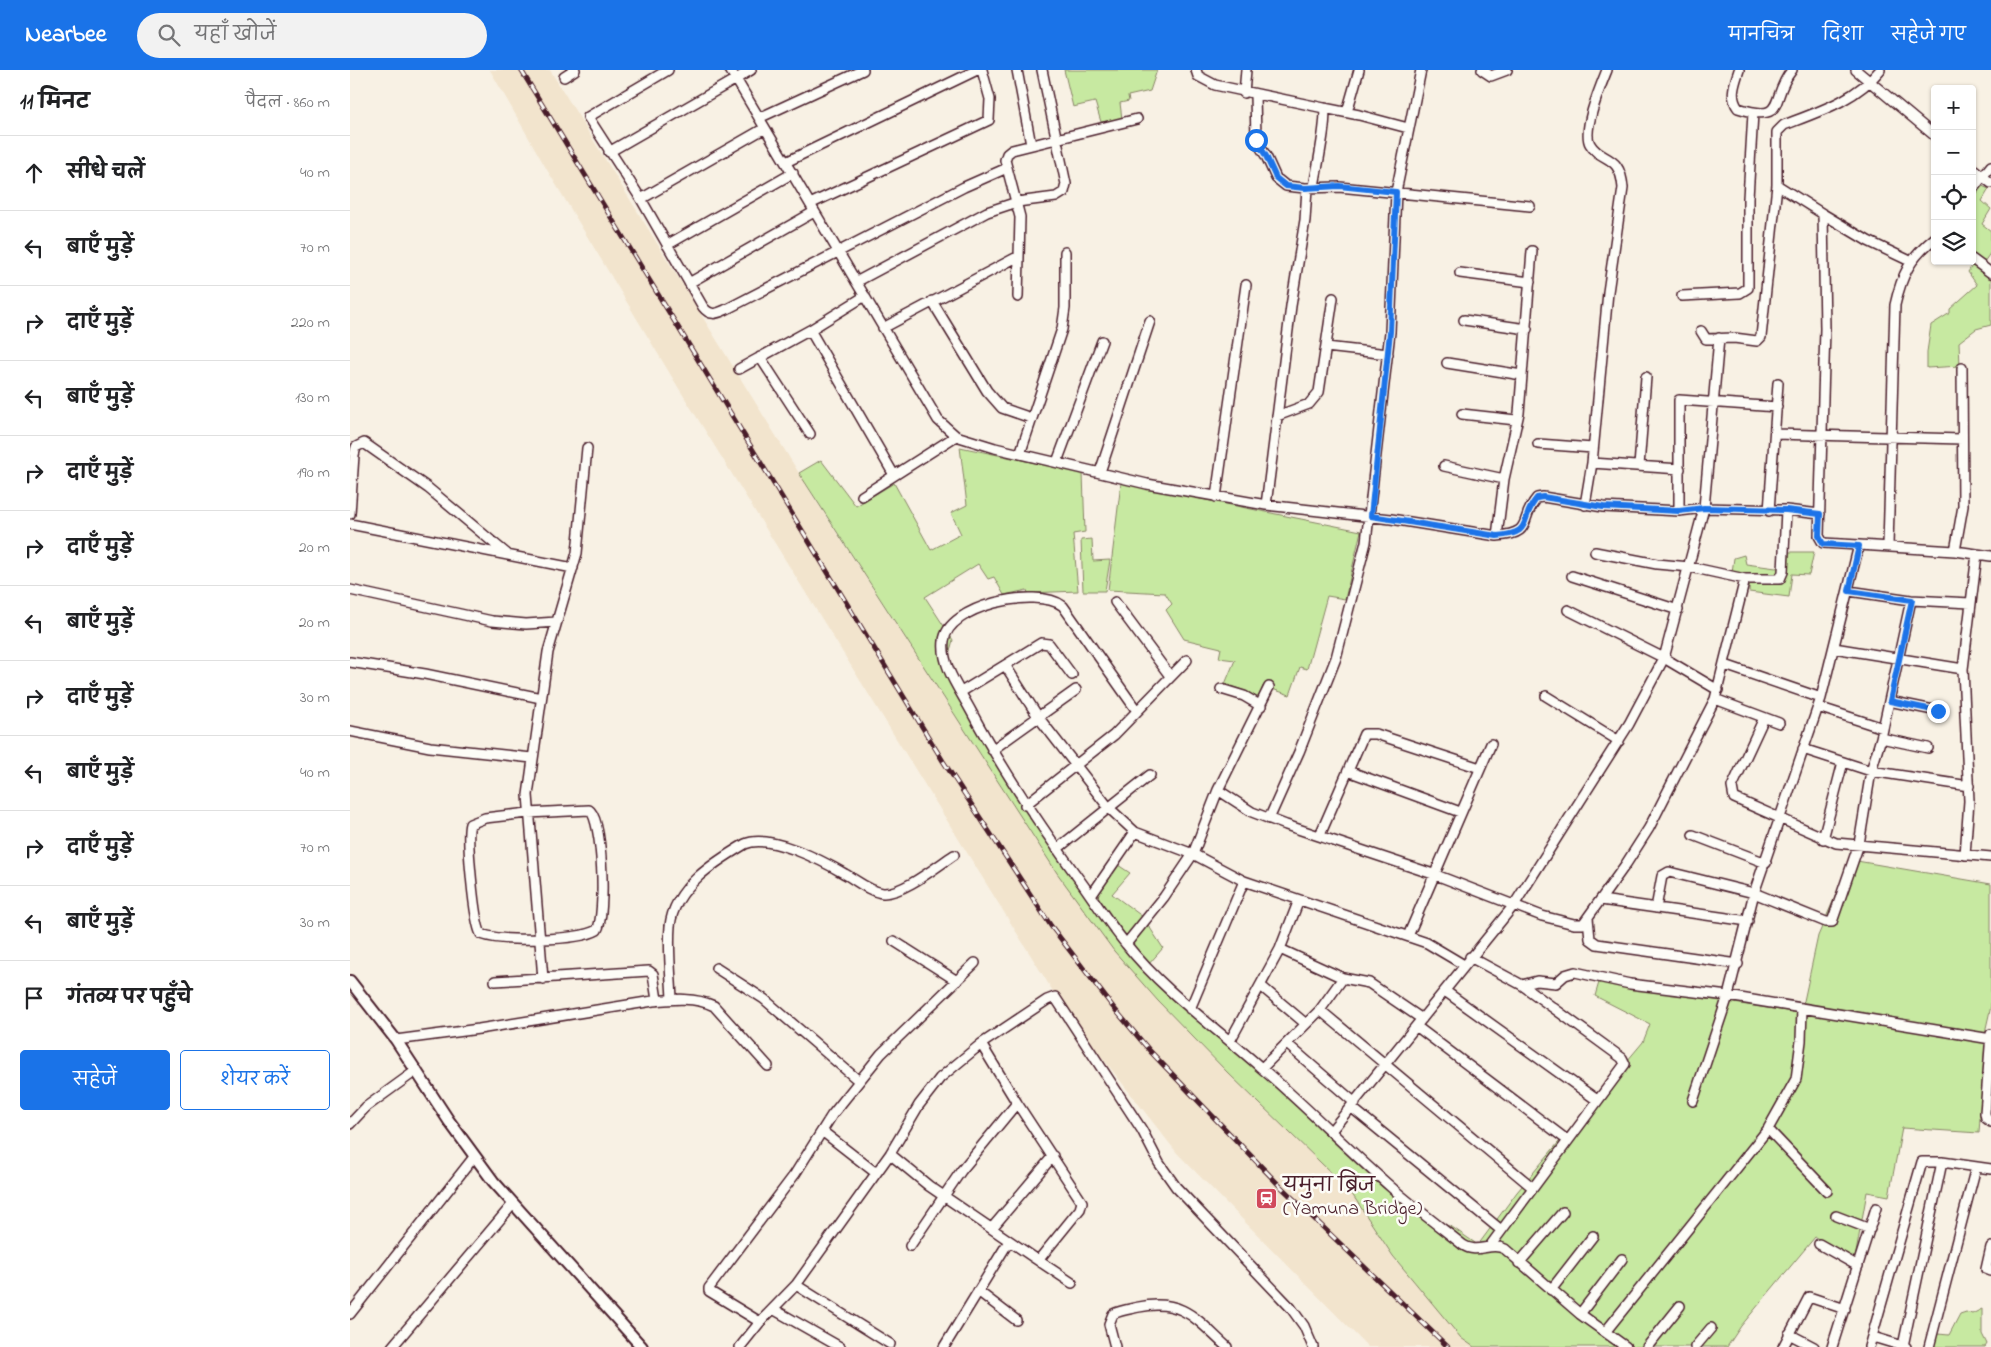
<!DOCTYPE html>
<html lang="hi">
<head>
<meta charset="utf-8">
<style>
  body { margin:0; font-family:"Indie Flower","Playpen Sans Deva",sans-serif; background:#f2f2f2; color:#202124 }
  .controls { position:absolute; right:15px; top:15px; display:grid; overflow:hidden; border-radius:5px; box-shadow:0 1px 4px #0004 }
  .controls button { width:45px; height:45px; display:grid; place-items:center; padding:0; border:0; border-bottom:1px solid #e0e0e0; background:#fff; color:#202124; font:25px sans-serif }
  .stop { position:absolute; width:15px; height:15px; margin:-11px; border:4px solid #1a73e8; border-radius:50%; background:#fff }
  .stop.end { background:#1a73e8; border-color:#fff; box-shadow:0 1px 5px #0008 }
  .list { margin:0; padding:0; list-style:none }
  h2 { display:flex; justify-content:space-between; align-items:center; height:65px; margin:0; padding:0 20px; font-size:21px }
  h2 small { font-size:16px; font-weight:400; color:#757577 }
  .list li { display:grid; grid-template-columns:32px 1fr auto; gap:15px; align-items:center; box-sizing:border-box; height:75px; padding:0 20px; border-top:1px solid #e0e0e0 }
  .list b { display:block; font-size:19px; white-space:nowrap }
  .list em { font-size:16px; font-style:normal; color:#757577 }
  .actions { display:flex; gap:10px; padding:15px 20px }
  .actions a { flex:1; padding:11px 0; border:1px solid #1a73e8; border-radius:5px; text-align:center; font-size:18px; color:#1a73e8 }
  .actions .main { background:#1a73e8; color:#fff }
  .icon { flex:none; width:28px; height:28px; fill:none; stroke:currentColor; stroke-width:2; stroke-linecap:round; stroke-linejoin:round }
  .map { position:relative; flex:none; width:1641px; height:1277px; overflow:hidden }
  header { display:flex; align-items:center; gap:30px; box-sizing:border-box; height:70px; padding:0 25px; background:#1a73e8; color:#fff }
  header strong { font-size:24px }
  nav { display:flex; gap:28px; margin-inline-start:auto; font-size:18px }
  .search { width:350px; height:45px; background:#f2f2f2; display:flex; align-items:center; gap:12px; box-sizing:border-box; padding:0 18px; border-radius:28px; color:#757577; font-size:19px }
  main { display:flex }
  aside { flex:1; background:#fff }
  .map>svg:first-child { display:block }
</style>
</head>
<body>
<header>
<strong>Nearbee</strong>
<div class="search"><svg class="icon" aria-label="search" viewBox="0 0 24 24"><circle cx="10" cy="10" r="6"/><path d="M15 15l6 6"/></svg>यहाँ खोजें</div>
<nav><a>मानचित्र</a><a>दिशा</a><a>सहेजे गए</a></nav>
</header>
<main>
<aside>
<h2>11 मिनट<small>पैदल · 860 m</small></h2>
<ul class="list">
<li><svg class="icon" aria-label="ahead" viewBox="0 0 24 24"><path d="M12 20V5M6 11l6-6 6 6"/></svg><div><b>सीधे चलें</b></div><em>40 m</em></li>
<li><svg class="icon" aria-label="left" viewBox="0 0 24 24"><path d="M17 20v-9H6M10 6l-5 5 5 5"/></svg><div><b>बाएँ मुड़ें</b></div><em>70 m</em></li>
<li><svg class="icon" aria-label="right" viewBox="0 0 24 24"><path d="M7 20v-9h11M14 6l5 5-5 5"/></svg><div><b>दाएँ मुड़ें</b></div><em>220 m</em></li>
<li><svg class="icon" aria-label="left" viewBox="0 0 24 24"><path d="M17 20v-9H6M10 6l-5 5 5 5"/></svg><div><b>बाएँ मुड़ें</b></div><em>130 m</em></li>
<li><svg class="icon" aria-label="right" viewBox="0 0 24 24"><path d="M7 20v-9h11M14 6l5 5-5 5"/></svg><div><b>दाएँ मुड़ें</b></div><em>190 m</em></li>
<li><svg class="icon" aria-label="right" viewBox="0 0 24 24"><path d="M7 20v-9h11M14 6l5 5-5 5"/></svg><div><b>दाएँ मुड़ें</b></div><em>20 m</em></li>
<li><svg class="icon" aria-label="left" viewBox="0 0 24 24"><path d="M17 20v-9H6M10 6l-5 5 5 5"/></svg><div><b>बाएँ मुड़ें</b></div><em>20 m</em></li>
<li><svg class="icon" aria-label="right" viewBox="0 0 24 24"><path d="M7 20v-9h11M14 6l5 5-5 5"/></svg><div><b>दाएँ मुड़ें</b></div><em>30 m</em></li>
<li><svg class="icon" aria-label="left" viewBox="0 0 24 24"><path d="M17 20v-9H6M10 6l-5 5 5 5"/></svg><div><b>बाएँ मुड़ें</b></div><em>40 m</em></li>
<li><svg class="icon" aria-label="right" viewBox="0 0 24 24"><path d="M7 20v-9h11M14 6l5 5-5 5"/></svg><div><b>दाएँ मुड़ें</b></div><em>70 m</em></li>
<li><svg class="icon" aria-label="left" viewBox="0 0 24 24"><path d="M17 20v-9H6M10 6l-5 5 5 5"/></svg><div><b>बाएँ मुड़ें</b></div><em>30 m</em></li>
<li><svg class="icon" aria-label="arrive" viewBox="0 0 24 24"><path d="M6 21V4h12l-3 4 3 4H6"/></svg><div><b>गंतव्य पर पहुँचे</b></div></li>
</ul>
<div class="actions"><a class="main">सहेजें</a><a>शेयर करें</a></div>
</aside>
<div class="map">
<svg width="1641" height="1277" viewBox="0 0 1641 1277">
  <rect width="100%" height="100%" fill="#f8f1e4"/>
  <filter id="ink" filterUnits="userSpaceOnUse"><feTurbulence type="fractalNoise" baseFrequency=".02" numOctaves="2"/><feDisplacementMap in="SourceGraphic" scale="10" xChannelSelector="R" yChannelSelector="G"/><feConvolveMatrix kernelMatrix="1 2 1 2 8 2 1 2 1" color-interpolation-filters="sRGB"/></filter>
  <g filter="url(#ink)">
    <!-- built -->
    <path fill="#f2e4cd" d="M 140,0 L 200,0 L 468,434 L 707,803 L 808,931 L 878,1003 L 1000,1121 L 1043,1187 L 1111,1267 L 1124,1277 L 1018,1277 L 827,1083 L 714,939 L 328,317 L 196,98 Z"/>
    <!-- green -->
    <path fill="#c7e9a1" stroke="#888466" d="M 714,0 L 807,0 L 800,21 L 778,26 L 779,31 L 770,33 L 772,49 L 751,52 L 745,32 L 723,37 Z
      M 1630,115 L 1639,119 L 1632,131 L 1641,139 L 1632,154 L 1641,161 L 1641,182 L 1629,199 L 1641,209 L 1641,255 L 1626,259 L 1609,272 L 1610,296 L 1577,298 L 1577,282 L 1581,255 L 1600,243 L 1600,239 L 1627,215 L 1618,202 L 1627,188 L 1622,185 L 1622,126 Z
      M 610,377 L 733,403 L 735,462 L 723,464 L 728,521 L 678,523 L 677,520 L 654,525 L 644,507 L 638,509 L 628,494 L 575,527 L 603,570 L 598,588 L 602,601 L 679,737 L 740,817 L 762,791 L 780,803 L 762,824 L 793,847 L 813,878 L 798,895 L 1045,1116 L 1093,1154 L 1102,1157 L 1128,1175 L 1167,1122 L 1293,972 L 1300,954 L 1245,926 L 1250,909 L 1279,917 L 1443,942 L 1454,931 L 1468,866 L 1501,790 L 1641,814 L 1641,936 L 1636,958 L 1629,1063 L 1552,1058 L 1539,1126 L 1517,1122 L 1505,1188 L 1465,1167 L 1391,1256 L 1377,1277 L 1124,1277 L 1111,1268 L 1043,1186 L 1000,1121 L 878,1003 L 808,931 L 764,881 L 707,803 L 449,403 L 471,390 L 506,436 L 544,413 L 581,480 L 611,464 L 601,443 L 617,435 Z
      M 771,413 L 1011,461 L 995,529 L 977,526 L 957,599 L 950,597 L 940,625 L 913,616 L 909,629 L 895,621 L 875,614 L 885,590 L 869,588 L 871,578 L 834,569 L 816,540 L 822,534 L 815,523 L 758,520 Z
      M 742,469 L 743,491 L 760,490 L 755,521 L 733,521 L 731,470 Z
      M 1439,482 L 1464,482 L 1459,505 L 1442,504 L 1439,527 L 1399,522 L 1400,506 L 1382,502 L 1384,488 L 1394,485 L 1396,494 L 1426,498 L 1437,493 Z
      M 1632,1239 L 1632,1264 L 1637,1274 L 1635,1277 L 1584,1277 L 1585,1266 L 1588,1264 L 1599,1265 L 1610,1244 L 1616,1242 L 1622,1244 Z"/>
    <g fill="none" stroke-linecap="round" stroke-linejoin="round">
      <defs>
        <path id="minor" d="M 318,0 L 238,47 L 291,129 L 353,237 C 360,246 366,244 375,240 L 614,117 L 657,98
          M 380,0 L 386,9 L 401,0
          M 667,0 L 681,75
          M 846,0 L 848,6 L 865,15 L 974,38 C 978,49 966,102 964,117
          M 1132,0 L 1141,6 L 1157,0
          M 1389,0 C 1385,13 1379,26 1388,38 C 1438,54 1419,28 1442,0
          M 1506,0 L 1585,66
          M 214,7 L 225,0
          M 894,23 L 896,0
          M 905,24 L 906,70 L 916,86 L 926,108 L 936,116 L 955,118 L 989,117 L 1180,136
          M 974,38 L 1009,45 L 1058,58
          M 997,42 L 1009,0
          M 409,48 L 513,0
          M 259,82 L 386,9 L 588,350 L 606,366 L 645,378 L 797,414 L 916,435 L 1041,449 L 1147,466 C 1185,463 1168,450 1187,428 L 1193,427 L 1253,437 L 1329,441 L 1354,438 L 1436,440 L 1470,444
          M 436,92 L 627,0
          M 1622,98 L 1641,113
          M 1622,120 L 1641,96
          M 291,129 L 415,58
          M 460,134 L 639,50 L 640,29 L 632,0
          M 1473,144 L 1518,171 L 1560,191
          M 317,175 L 443,103
          M 1622,189 L 1641,203
          M 1110,203 L 1180,212
          M 506,212 L 637,142 L 667,132 L 706,127 L 714,122 L 716,114 L 692,0
          M 339,213 L 464,142
          M 1332,226 L 1390,223 L 1398,218 L 1398,128 L 1403,43
          M 668,227 L 670,147 L 655,90 L 657,84 L 662,80 L 787,49
          M 582,231 L 637,321 L 652,338 L 681,348
          M 1114,250 L 1177,259
          M 533,258 L 669,186
          M 460,260 L 544,405
          M 1351,261 L 1356,269 L 1384,268 L 1407,271 L 1411,267 L 1427,115
          M 976,277 L 1038,284
          M 410,287 L 460,364
          M 1097,293 L 1172,305
          M 389,299 L 460,260 L 515,226
          M 1112,344 L 1166,350
          M 927,346 L 959,334 L 969,322 L 983,228
          M 1425,364 L 1612,369
          M 1188,374 L 1243,378
          M 670,384 L 712,259 L 715,238 L 715,182
          M 707,392 L 752,271
          M 1242,393 L 1330,399
          M 1094,396 L 1154,409
          M 1289,396 L 1296,307
          M 750,402 L 800,251
          M 512,426 L 606,366
          M 866,427 L 896,215
          M 916,435 L 941,236 L 955,150 L 957,118
          M 1235,435 L 1242,393 L 1258,222 L 1273,118 C 1270,82 1251,93 1240,74 C 1232,60 1251,15 1257,0
          M 1329,441 L 1329,330 L 1427,337
          M 1419,441 L 1428,313
          M 0,444 L 4,385 L 6,377 L 14,373 L 78,418 L 157,484
          M 0,454 L 223,498
          M 1147,466 L 1154,409 L 1169,343 L 1182,181
          M 1509,475 L 1605,481 L 1641,486
          M 1538,475 L 1545,235 C 1552,204 1560,188 1585,168
          M 1605,481 L 1613,436 L 1612,298
          M 1245,482 L 1307,494 L 1340,497 L 1395,509 L 1430,509 L 1433,502 L 1436,440
          M 1222,506 L 1328,540
          M 0,520 L 142,551 L 176,554 L 207,552
          M 1499,521 L 1561,530 L 1621,533
          M 765,532 L 820,606
          M 1218,540 L 1314,588 L 1368,620
          M 1484,578 L 1613,599
          M 0,592 L 75,604 L 191,628
          M 655,595 L 689,648 L 759,738 L 785,762 L 843,784 L 894,811 L 1077,873 L 1114,895
          M 1375,595 L 1471,628
          M 871,619 L 894,626 L 911,636
          M 611,622 L 691,573 L 699,574 L 722,605
          M 1196,626 L 1269,671
          M 1365,629 L 1429,653
          M 1539,631 L 1588,641
          M 1468,637 L 1533,658
          M 787,641 L 713,536 C 686,516 597,536 594,571 C 591,596 610,620 621,641 C 654,703 693,760 734,816 C 748,836 761,856 776,874 C 814,922 864,956 909,996 C 955,1035 997,1079 1042,1118 C 1065,1138 1089,1156 1113,1175 C 1128,1185 1140,1171 1155,1179 L 1230,1244 L 1276,1277
          M 1414,648 L 1382,717 L 1384,728 L 1486,773 L 1641,787
          M 0,661 L 80,677 L 182,688
          M 1531,668 L 1578,678
          M 1453,679 L 1521,701 L 1619,716
          M 642,680 L 726,620
          M 998,701 L 1110,742
          M 868,720 L 902,742 L 936,755 L 1086,805 L 1192,846 L 1224,854 L 1233,854 L 1276,794 L 1299,758 L 1365,629 L 1395,509
          M 675,735 L 764,665 L 837,590
          M 239,740 C 253,748 256,846 247,860 C 228,871 152,872 131,864 C 124,852 116,766 120,754 L 135,748 L 178,743 Z
          M 919,749 L 949,682 L 986,588 L 1016,472 L 1040,262 L 1046,122 L 1071,0
          M 970,765 L 1014,664 L 1026,664 L 1130,698
          M 1343,765 L 1416,793
          M 1473,769 L 1493,692
          M 707,779 L 800,705
          M 1615,785 L 1619,731 L 1613,599 L 1627,484
          M 741,826 L 785,762
          M 1251,830 L 1398,851
          M 1306,838 L 1312,806 L 1319,802 L 1404,823 L 1476,852 L 1482,852 L 1509,774 L 1521,701 L 1531,668 L 1561,530
          M 1238,848 L 1240,869 L 1247,874 L 1388,894
          M 1058,866 L 1141,674
          M 544,871 L 607,911
          M 776,874 L 814,827 L 843,784 L 868,720 L 919,617
          M 930,879 L 993,908
          M 1120,887 L 1172,915 L 1272,988 L 1275,994 L 1140,1176
          M 366,898 L 414,929 L 509,1011
          M 193,909 L 178,725 L 198,582 L 227,483 L 237,378
          M 145,911 L 299,901 L 303,904 L 307,930
          M 1172,915 L 1187,911 L 1206,913 L 1215,905 L 1225,902 L 1280,914 L 1378,926 L 1641,969
          M 911,916 L 956,954
          M 1095,921 L 1247,1030
          M 322,929 C 321,906 318,880 320,856 C 324,817 365,792 395,774 C 419,763 473,791 495,804 C 506,810 520,822 533,823 C 553,824 587,796 604,785
          M 840,939 L 894,811
          M 970,940 L 1182,1117
          M 1066,956 L 1217,1070
          M 1641,964 L 1635,1043 L 1636,1048 L 1641,1052
          M 46,970 L 129,959 L 303,931 C 324,929 345,927 364,936 L 418,996
          M 880,971 L 930,879 L 949,830
          M 937,974 L 1005,1033
          M 912,998 L 970,940 L 993,908 L 1019,913 L 1072,949
          M 1343,1031 L 1378,926 L 1404,823 L 1471,628 L 1509,475 L 1473,473 L 1469,466 L 1475,259 L 1473,144 L 1427,115 L 1427,62 L 1434,55 C 1468,42 1506,30 1530,0
          M 1001,1037 L 1151,1160
          M 0,1054 L 16,1037 L 67,1000
          M 1418,1059 L 1477,1121
          M 472,1061 L 526,1103
          M 981,1061 L 1164,835 L 1279,654 L 1314,588 L 1354,438 L 1369,268
          M 540,1084 L 579,1116 L 686,1189 L 691,1187 L 730,1139 L 732,1132 L 667,1033 L 631,974
          M 1486,1146 L 1520,1159
          M 642,1158 L 703,1086
          M 1469,1174 L 1508,1196
          M 560,1176 L 611,1101 L 667,1033
          M 1641,1177 L 1636,1199 L 1641,1201
          M 686,1189 L 722,1213
          M 1169,1193 L 1213,1142
          M 446,1215 L 540,1274
          M 1201,1220 L 1243,1166
          M 628,1221 L 666,1250
          M 423,1239 L 490,1277
          M 0,1244 L 124,1087
          M 1230,1244 L 1272,1189
          M 410,1252 L 359,1221 L 359,1218 L 445,1104 L 482,1045 L 531,984 L 625,893
          M 1256,1261 L 1418,1059 L 1446,1009 L 1451,971 L 1452,938
          M 1439,1264 L 1464,1277
          M 1523,1267 L 1556,1277
          M 1553,1276 L 1592,1092
          M 42,1277 L 163,1134
          M 390,1277 L 410,1252 L 446,1215 L 540,1084 L 569,1035 L 590,1008 L 631,974 L 697,930 L 705,927 L 792,1060 L 809,1093 L 826,1117 L 941,1238 L 954,1256 L 963,1277
          M 594,1277 L 659,1171
          M 765,1277 L 759,1254 L 763,1244 C 771,1240 780,1239 789,1237 C 833,1228 847,1250 877,1277
          M 1297,1277 L 1330,1236
          M 1345,1277 L 1361,1258
          M 1433,1277 L 1459,1227 L 1495,1239
          M 1482,1277 L 1526,1138
          M 1519,1277 L 1572,1092 L 1592,1092 L 1641,1099
          M 1579,1277 L 1626,1097"/>
        <path id="tertiary" d="M 0,911 L 46,970 L 99,1051 L 143,1111 L 292,1277"/>
      </defs>
      <!-- minor casing -->
      <use href="#minor" stroke="#4a1f2b" stroke-width="12"/>
      <!-- tertiary casing -->
      <use href="#tertiary" stroke="#4a1f2b" stroke-width="14"/>
      <!-- minor -->
      <use href="#minor" stroke="#fdfcf7" stroke-width="9"/>
      <!-- tertiary -->
      <use href="#tertiary" stroke="#fdfcf7" stroke-width="10"/>
      <defs>
        <path id="rail" d="M 171,0 L 593,691 L 701,856 L 763,937 L 800,981 L 929,1115 L 1098,1277"/>
      </defs>
      <!-- rail casing -->
      <use href="#rail" stroke="#4a1f2b" stroke-width="5"/>
      <!-- rail -->
      <use href="#rail" stroke="#fdfcf7" stroke-width="3" stroke-dasharray="9" stroke-linecap="butt"/>
    </g>
  </g>
  <g fill="none" stroke-linecap="round" stroke-linejoin="round" filter="url(#ink)">
    <!-- route -->
    <path stroke="#1a73e8" stroke-width="6" d="M 906,70 L 916,86 L 926,108 L 936,116 L 955,118 L 989,116 L 1046,122 L 1040,262 L 1021,446 L 1147,466 C 1185,463 1168,450 1187,428 L 1193,427 L 1253,437 L 1329,441 L 1354,438 L 1436,440 L 1470,444 L 1469,466 L 1473,474 L 1509,476 L 1499,521 L 1562,530 L 1540,631 L 1588,641"/>
  </g>
  <!-- icons -->
  <defs>
    <symbol id="station-square" viewBox="-11 -11 22 22"><rect x="-9" y="-9" width="18" height="18" rx="4" fill="#d1495b" stroke="#fdfcf7"/><path d="M-3-6H3Q5-6 5-4V2Q5 4 3 4L4.5 6H3L1.5 4h-3L-3 6H-4.5L-3 4Q-5 4-5 2V-4Q-5-6-3-6ZM-3.5-4v3h7v-3ZM-3.5 1v1.5H-2V1ZM2 1v1.5H3.5V1Z" fill="#fff"/></symbol>
  </defs>
  <g fill-rule="evenodd">
    <use href="#station-square" x="904" y="1116" width="25" height="25"/>
  </g>
  <g text-anchor="middle" dominant-baseline="central" stroke-width="5" stroke-linejoin="round" paint-order="stroke">
    <!-- poi labels -->
    <g font-size="20" fill="#4a1f2b" stroke="#fdfcf7" text-anchor="start">
      <text x="933" y="1116">यमुना ब्रिज<tspan x="933" dy="23">(Yamuna Bridge)</tspan></text>
    </g>
  </g>
</svg>
<div class="controls">
<button>+</button>
<button>−</button>
<button><svg class="icon" aria-label="locate" viewBox="0 0 24 24"><circle cx="12" cy="12" r="6"/><path d="M12 2v4M12 18v4M2 12h4M18 12h4"/></svg></button>
<button><svg class="icon" aria-label="layers" viewBox="0 0 24 24"><path d="M12 4l9 5-9 5-9-5zM3 14l9 5 9-5"/></svg></button>
</div>
<div class="stop" style="left:906px;top:70px"></div>
<div class="stop end" style="left:1588px;top:641px"></div>
</div>
</main>
</body>
</html>
